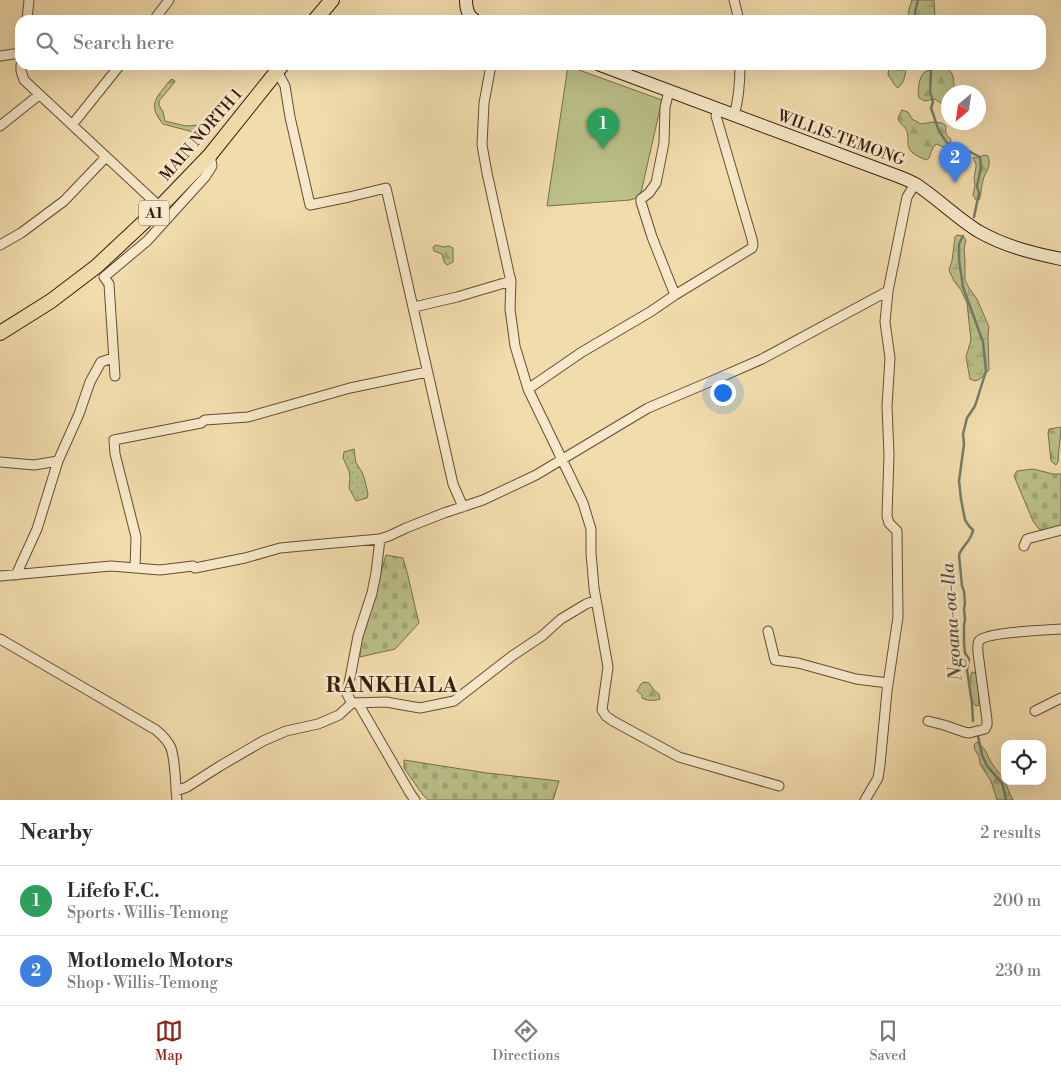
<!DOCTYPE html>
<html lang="en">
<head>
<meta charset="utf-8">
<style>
  body { margin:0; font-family:"Libre Bodoni",serif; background:#f7f7f7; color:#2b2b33 }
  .controls { position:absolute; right:15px; bottom:15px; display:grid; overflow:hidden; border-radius:10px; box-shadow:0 5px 20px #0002 }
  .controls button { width:45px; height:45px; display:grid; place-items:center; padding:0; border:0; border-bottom:1px solid #e1e1e2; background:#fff; color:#2b2b33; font:25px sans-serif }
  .compass { position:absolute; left:941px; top:85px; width:45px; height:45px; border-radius:50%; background:#fff; box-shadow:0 5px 20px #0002; rotate:209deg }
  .you { position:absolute; left:722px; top:392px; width:18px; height:18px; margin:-12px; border:4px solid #fff; border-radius:50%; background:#1a73e8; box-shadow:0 0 0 8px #1a73e833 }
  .badge { display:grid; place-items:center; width:32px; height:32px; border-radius:50%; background:#8f2418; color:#fff; font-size:16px; font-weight:700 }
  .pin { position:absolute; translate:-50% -41px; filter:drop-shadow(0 1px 2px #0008) }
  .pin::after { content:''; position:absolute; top:26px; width:18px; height:15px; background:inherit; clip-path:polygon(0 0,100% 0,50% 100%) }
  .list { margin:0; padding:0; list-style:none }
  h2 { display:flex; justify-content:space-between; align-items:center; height:65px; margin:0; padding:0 20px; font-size:21px }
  h2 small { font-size:16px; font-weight:400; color:#7c7c81 }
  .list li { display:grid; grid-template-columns:32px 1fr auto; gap:15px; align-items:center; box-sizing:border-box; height:70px; padding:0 20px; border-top:1px solid #e1e1e2 }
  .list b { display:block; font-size:19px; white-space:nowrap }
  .list p { margin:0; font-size:16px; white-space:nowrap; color:#7c7c81 }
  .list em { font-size:16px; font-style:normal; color:#7c7c81 }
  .icon { flex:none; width:28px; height:28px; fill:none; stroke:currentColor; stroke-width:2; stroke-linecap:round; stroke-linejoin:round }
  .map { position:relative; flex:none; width:1061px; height:800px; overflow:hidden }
  .search { position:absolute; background:#fff; box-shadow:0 5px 20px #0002; left:15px; right:15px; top:15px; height:55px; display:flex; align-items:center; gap:12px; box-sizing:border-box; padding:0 18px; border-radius:15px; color:#7c7c81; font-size:19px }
  .sheet { height:205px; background:#fff }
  nav { display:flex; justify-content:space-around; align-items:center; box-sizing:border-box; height:70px; border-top:1px solid #e1e1e2; background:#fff; font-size:14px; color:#7c7c81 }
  nav a { display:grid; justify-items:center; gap:2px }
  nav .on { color:#8f2418 }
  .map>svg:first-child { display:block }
</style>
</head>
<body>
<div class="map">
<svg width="1061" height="800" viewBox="0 0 1061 800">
  <defs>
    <pattern id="grass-dots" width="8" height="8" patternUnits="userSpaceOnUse" patternTransform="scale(1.25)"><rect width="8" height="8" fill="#bbc089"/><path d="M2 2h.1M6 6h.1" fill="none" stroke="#a1a475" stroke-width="1.8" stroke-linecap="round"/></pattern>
    <pattern id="forest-firs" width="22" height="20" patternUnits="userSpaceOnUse" patternTransform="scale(1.25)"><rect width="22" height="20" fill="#bbc089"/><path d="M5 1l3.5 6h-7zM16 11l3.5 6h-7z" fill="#a1a475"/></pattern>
    <pattern id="wetland-marsh" width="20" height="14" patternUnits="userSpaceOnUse" patternTransform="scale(1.25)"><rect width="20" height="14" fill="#bbc089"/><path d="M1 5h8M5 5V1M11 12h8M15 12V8" fill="none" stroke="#a1a475"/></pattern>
    <pattern id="cemetery-stones" width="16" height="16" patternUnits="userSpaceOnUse" patternTransform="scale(1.25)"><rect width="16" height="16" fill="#bbc089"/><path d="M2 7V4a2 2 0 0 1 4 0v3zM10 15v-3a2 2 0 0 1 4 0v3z" fill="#a1a475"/></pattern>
  </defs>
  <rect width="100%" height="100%" fill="#f1dcac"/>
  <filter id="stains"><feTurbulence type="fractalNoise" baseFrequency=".004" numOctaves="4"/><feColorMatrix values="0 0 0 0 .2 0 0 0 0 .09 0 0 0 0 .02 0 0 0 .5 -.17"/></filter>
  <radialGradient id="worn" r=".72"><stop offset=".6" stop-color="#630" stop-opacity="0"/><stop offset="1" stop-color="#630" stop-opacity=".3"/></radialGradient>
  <!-- grass -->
  <path fill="url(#grass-dots)" stroke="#786e4b" d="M 354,449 L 356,463 L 362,472 L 365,481 L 368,494 L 367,498 L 356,501 L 349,488 L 350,478 L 349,471 L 343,458 L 344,452 Z"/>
  <!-- forest -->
  <path fill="url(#forest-firs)" stroke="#786e4b" d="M 889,65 L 903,65 L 906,69 C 905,76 904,83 898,88 C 893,85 892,79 888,75 Z
    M 936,68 C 957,67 952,78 955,92 L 948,92 L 948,105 L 945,106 L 935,99 L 925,101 L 919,98 C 917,92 919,75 925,72 C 928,70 932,70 936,68 Z
    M 172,79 L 175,81 L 174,83 L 159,101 L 159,105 L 163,112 L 165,121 L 186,126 L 199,125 L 201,128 L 201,131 L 197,133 L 163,124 C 151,109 152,102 164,88 C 167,84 168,82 172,79 Z
    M 902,110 L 908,112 L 912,119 L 921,124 L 933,122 L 942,123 L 946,126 C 945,133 946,135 951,139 L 950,144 L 943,147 L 937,144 L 933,147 L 929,158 L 926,160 C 918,156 909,154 908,144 C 908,140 908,135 907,131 C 904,125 899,124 898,118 Z
    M 984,155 L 988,156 C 991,166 988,168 984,177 C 982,182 981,192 980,198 L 979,200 L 976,200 L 973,195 L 975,186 L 974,178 L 976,167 L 976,164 L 973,158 L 974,157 L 978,158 Z
    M 436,245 L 444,247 L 449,246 L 453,248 L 453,262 L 447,265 L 444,262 L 442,254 L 434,251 L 433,247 Z
    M 1061,427 C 1061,439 1058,450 1058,462 L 1056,465 L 1051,461 L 1048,433 L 1049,429 Z
    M 972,672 L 978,674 C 979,684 978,695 979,705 L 976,706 C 968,699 968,681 972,672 Z
    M 644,682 L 649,683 L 654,690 L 659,694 L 660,699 C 654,701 647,701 642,698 L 642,695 L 637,691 L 641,684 Z
    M 977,742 C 988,750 986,755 993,765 C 996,770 1000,773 1003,778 C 1007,785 1009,793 1013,800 L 997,800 L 991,781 L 980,764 L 979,756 L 975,750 L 974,745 Z"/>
  <!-- wetland -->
  <path fill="url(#wetland-marsh)" stroke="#786e4b" d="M 912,0 L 934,0 L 935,16 L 934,20 L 908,20 L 909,9 Z
    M 957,235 L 963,236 L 966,240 L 964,248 L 965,261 L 965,280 L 969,288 L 977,299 L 989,327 L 988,336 L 989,370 L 980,379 L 975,381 L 970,379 L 966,357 L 971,340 L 967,303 L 961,290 L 954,281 L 949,270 L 952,261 L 955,237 Z"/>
  <!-- cemetery -->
  <path fill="url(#cemetery-stones)" stroke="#786e4b" d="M 1033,469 L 1053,474 L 1061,474 L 1061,526 L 1045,530 L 1039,529 L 1033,521 L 1014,476 L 1017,471 Z
    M 386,555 L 403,558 C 410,580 413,601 419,623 L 395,649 L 360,657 L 360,643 Z
    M 404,760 L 487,773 L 559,781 L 553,800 L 428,800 L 423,795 L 404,768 Z"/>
  <!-- garden -->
  <path fill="#bbc089" stroke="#786e4b" d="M 568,66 L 662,100 L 640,197 L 630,200 L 547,206 Z"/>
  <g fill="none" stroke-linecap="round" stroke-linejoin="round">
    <!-- stream -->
    <path stroke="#737b6c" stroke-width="2.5" d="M 916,20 L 915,12 L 918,0
      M 930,65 L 931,72 L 930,91 L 933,102 L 931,108 L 939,131 L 947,143 L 959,146 L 980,157 L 981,168 L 977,186 L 979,193 L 974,217
      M 963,236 L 959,244 L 959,260 L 963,287 L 983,342 L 986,371 L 975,406 L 967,418 L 963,434 L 964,444 L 959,481 L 961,499 L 965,520 L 969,526 L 973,530 C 972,540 962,546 959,555 L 962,586 L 964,591 L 965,603 L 964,609 L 965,620 L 964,625 L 964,642 L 965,653 L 969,659 L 967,670 L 972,703 L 973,721
      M 978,736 L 982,755 L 987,766 L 1002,783 L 1005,794 L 1006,800"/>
    <defs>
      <path id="street" d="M 734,0 L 739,20
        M 27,20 L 29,0
        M 154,20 L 169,0
        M 0,56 L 20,53
        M 21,65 L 21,71 L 24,80 L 160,207
        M 491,65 L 484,103 L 482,145 L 487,173 L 509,273 L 511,281 L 510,309 L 513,331 L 515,346 L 528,389 L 583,503 L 591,529 L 591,553 L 594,588 L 608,667 L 602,710 L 606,716 L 613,721 L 679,757 L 779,786
        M 277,71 L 285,86 L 290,117 L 310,205 L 349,197 L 386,188 L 453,484 L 463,507
        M 669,91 L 665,107 L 664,143 L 656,183 L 649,193 L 641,199 L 641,202 L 652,237 L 675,295
        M 734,115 C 739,99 740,82 740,65
        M 72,125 L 120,65
        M 0,126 L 39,95
        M 0,245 L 21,233 L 64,201 L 106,157
        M 414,307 L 457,297 L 511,281
        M 115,376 L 109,284 L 104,277 L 147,241 L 205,177 L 212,166 L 210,155
        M 528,389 L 582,352 L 650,312 L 675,295 L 752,248 L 753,245 L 752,239 L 716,116 L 718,109
        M 0,462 L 34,465 L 58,461
        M 1024,546 L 1027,539 L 1061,530
        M 135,568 L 136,537 L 115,454 L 114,440 L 201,423 L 205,420 L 248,417 L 350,388 L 427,372
        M 16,575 L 37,529 L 58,461 L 79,414 L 90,382 L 101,362 L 113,358
        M 0,576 L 111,566 L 160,570 L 193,566 L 195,568 L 245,558 L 280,548 L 323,544 L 380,539 L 389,536 L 406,528 L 444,513 L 483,500 L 536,475 L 648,408 L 714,380 L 762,359 L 888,291 L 907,197 L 915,184
        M 768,631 L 775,660 L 798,663 L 856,679 L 888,683
        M 0,639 L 156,730 C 162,735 168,741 171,748 C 176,764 175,783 177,800
        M 352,703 L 347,694 L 358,636 L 372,593 L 376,573 L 380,539
        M 358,703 L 410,793 L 415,800
        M 1035,711 L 1061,698
        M 928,721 L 944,725 L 964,732 L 969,733 L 985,729 L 987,725 L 987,720 L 978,653 C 978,649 977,644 979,641 C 986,632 1047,630 1061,629
        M 176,791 L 187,787 L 220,766 L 263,741 L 286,731 L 318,724 L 339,715 L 352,703 L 386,702 L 420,708 L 454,701 L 512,656 L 542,636 L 561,619 L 586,604 L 596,600
        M 865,800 L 878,778 L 880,765 L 887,691 L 898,617 L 897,531 L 889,523 L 887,516 L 889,455 L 887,406 L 890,358 L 885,322 L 888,291"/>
      <path id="secondary" d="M 466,0 C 466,8 467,16 475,20
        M 600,65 L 900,177 C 905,179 912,182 917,185 C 938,199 956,217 978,231 C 1004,246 1032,253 1061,259"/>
      <path id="primary" d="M 315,20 L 332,0
        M 0,333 L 51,301 L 97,266 L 160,207 L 210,155 L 282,65"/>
    </defs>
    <!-- street casing -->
    <use href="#street" stroke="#654c35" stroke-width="11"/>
    <!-- secondary casing -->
    <use href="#secondary" stroke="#361c0d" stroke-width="14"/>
    <!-- primary casing -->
    <use href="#primary" stroke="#361c0d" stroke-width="16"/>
    <!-- street -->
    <use href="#street" stroke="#f6e8c9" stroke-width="9"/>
    <!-- secondary -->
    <use href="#secondary" stroke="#f6e8c9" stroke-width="12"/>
    <!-- primary -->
    <use href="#primary" stroke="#f1dcac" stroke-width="14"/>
  </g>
  <g text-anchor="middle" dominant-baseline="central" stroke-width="5" stroke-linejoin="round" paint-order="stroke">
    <!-- shield labels -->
    <rect fill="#f6e8c9" stroke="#705945" stroke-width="1" x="139" y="200.5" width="30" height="25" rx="4"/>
    <g font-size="15" font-weight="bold" fill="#361c0d">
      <text x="154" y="213">A1</text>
    </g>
    <!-- street labels -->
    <g font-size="16" fill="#361c0d" stroke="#f6e8c9">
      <text transform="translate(201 135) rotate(-49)">MAIN NORTH 1</text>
      <text transform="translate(841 138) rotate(20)">WILLIS-TEMONG</text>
    </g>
    <!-- water labels -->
    <g font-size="18" font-style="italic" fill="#544c3d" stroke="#f6e8c9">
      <text transform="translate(952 622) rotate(-94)">Ngoana-oa-lla</text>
    </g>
    <!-- district labels -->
    <g font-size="21" font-weight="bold" letter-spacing="1" fill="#361c0d" stroke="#f6e8c9">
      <text x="392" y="686">RANKHALA</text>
    </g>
  </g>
  <rect width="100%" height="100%" filter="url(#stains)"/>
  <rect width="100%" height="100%" fill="url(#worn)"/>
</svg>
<div class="controls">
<button><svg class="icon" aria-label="locate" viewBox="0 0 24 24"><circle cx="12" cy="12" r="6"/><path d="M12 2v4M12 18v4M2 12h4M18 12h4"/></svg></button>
</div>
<svg class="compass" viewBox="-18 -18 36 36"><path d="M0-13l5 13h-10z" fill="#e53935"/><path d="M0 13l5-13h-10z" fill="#7c7c81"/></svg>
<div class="you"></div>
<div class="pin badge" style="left:603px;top:149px;background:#2e9e5b">1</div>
<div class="pin badge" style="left:955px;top:183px;background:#3f7fe0">2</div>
<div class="search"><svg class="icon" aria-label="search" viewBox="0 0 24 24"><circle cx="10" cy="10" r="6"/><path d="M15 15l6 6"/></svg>Search here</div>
</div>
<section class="sheet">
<h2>Nearby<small>2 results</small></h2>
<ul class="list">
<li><span class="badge" style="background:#2e9e5b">1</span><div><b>Lifefo F.C.</b><p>Sports · Willis-Temong</p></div><em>200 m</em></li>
<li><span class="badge" style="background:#3f7fe0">2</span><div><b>Motlomelo Motors</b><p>Shop · Willis-Temong</p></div><em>230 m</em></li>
</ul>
</section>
<nav>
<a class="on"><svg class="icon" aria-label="map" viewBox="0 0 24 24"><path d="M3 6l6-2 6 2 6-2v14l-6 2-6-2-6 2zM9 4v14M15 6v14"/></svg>Map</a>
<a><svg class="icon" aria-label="directions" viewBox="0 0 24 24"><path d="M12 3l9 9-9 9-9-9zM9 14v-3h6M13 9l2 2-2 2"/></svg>Directions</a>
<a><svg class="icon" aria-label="saved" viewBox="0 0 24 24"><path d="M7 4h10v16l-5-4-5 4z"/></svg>Saved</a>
</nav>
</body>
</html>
